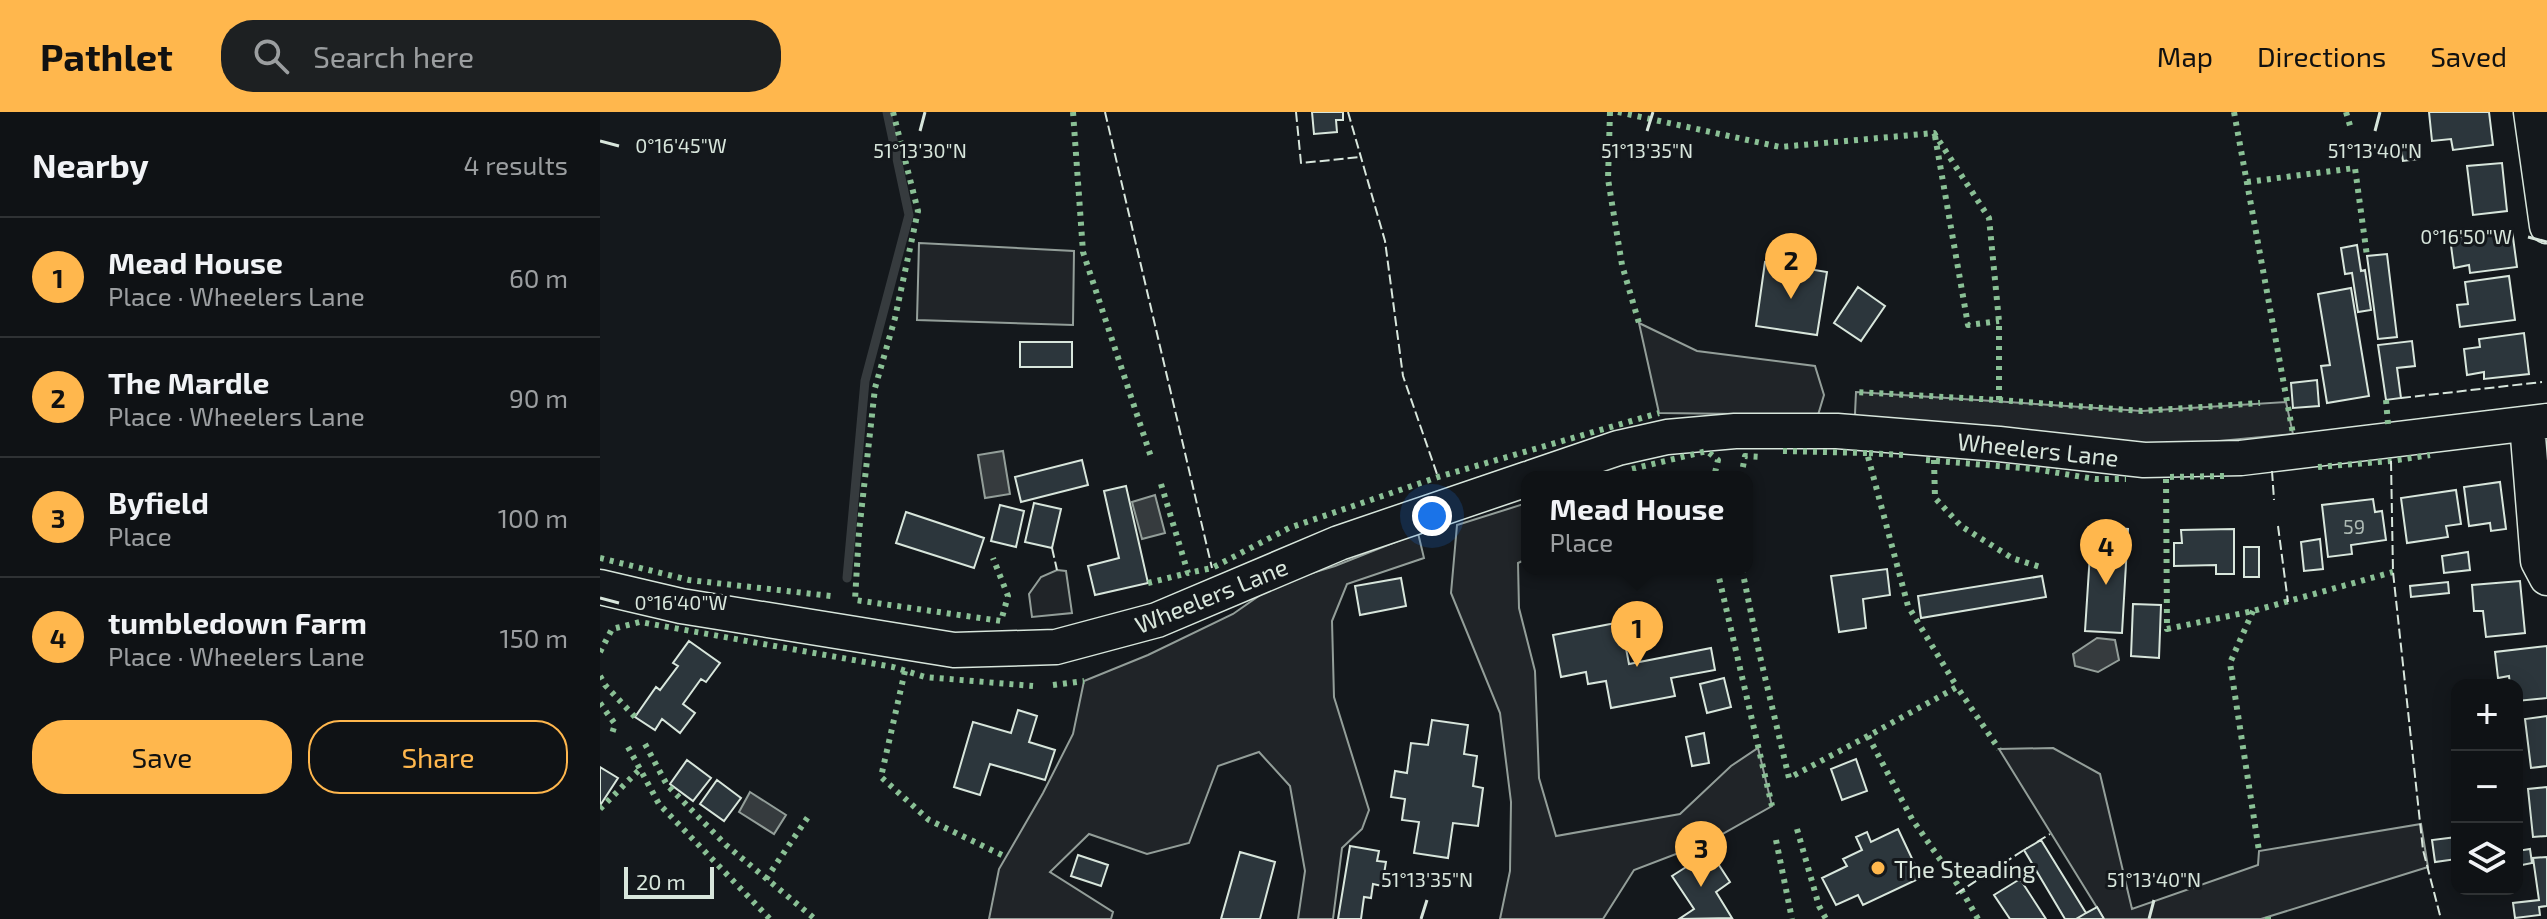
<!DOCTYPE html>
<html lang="en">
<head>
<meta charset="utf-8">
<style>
  body { margin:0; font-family:"Exo 2",sans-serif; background:#1d2022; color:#f1f3f6 }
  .controls { position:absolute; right:24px; bottom:24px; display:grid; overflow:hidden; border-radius:16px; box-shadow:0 4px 20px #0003 }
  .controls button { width:72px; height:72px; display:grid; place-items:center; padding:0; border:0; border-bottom:2px solid #2f3234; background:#0f1215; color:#f1f3f6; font:40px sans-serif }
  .scale { position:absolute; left:24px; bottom:20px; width:90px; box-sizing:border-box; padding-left:8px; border:4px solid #d8e6dc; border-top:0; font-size:22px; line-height:28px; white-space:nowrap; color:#d8e6dc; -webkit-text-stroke:6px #14181c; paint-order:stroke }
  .you { position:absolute; left:832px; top:404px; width:28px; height:28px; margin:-20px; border:6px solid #fff; border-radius:50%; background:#1a73e8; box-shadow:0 0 0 12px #1a73e833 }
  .badge { display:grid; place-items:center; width:52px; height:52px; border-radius:50%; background:#ffb74d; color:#111; font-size:26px; font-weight:700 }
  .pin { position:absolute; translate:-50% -66px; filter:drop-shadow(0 2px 4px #0008) }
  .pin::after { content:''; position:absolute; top:42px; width:28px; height:24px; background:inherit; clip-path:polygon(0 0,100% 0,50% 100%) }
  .popup { position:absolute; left:921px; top:359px; width:232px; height:104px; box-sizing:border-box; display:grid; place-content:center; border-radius:16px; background:#0f1215; filter:drop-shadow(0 2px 6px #0005); font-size:26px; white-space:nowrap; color:#9b9ea0 }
  .popup b { font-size:30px; color:#f1f3f6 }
  .popup::after { content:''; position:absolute; left:50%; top:100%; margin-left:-16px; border:16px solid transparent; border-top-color:#0f1215 }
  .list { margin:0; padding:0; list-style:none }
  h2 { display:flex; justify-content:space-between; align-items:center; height:104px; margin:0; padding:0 32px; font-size:34px }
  h2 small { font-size:26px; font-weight:400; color:#9b9ea0 }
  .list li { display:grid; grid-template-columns:52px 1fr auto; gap:24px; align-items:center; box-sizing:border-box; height:120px; padding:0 32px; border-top:2px solid #2f3234 }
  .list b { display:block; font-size:30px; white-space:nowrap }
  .list p { margin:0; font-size:26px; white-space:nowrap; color:#9b9ea0 }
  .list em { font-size:26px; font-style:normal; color:#9b9ea0 }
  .actions { display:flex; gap:16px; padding:24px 32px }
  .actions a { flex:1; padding:18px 0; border:2px solid #ffb74d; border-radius:32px; text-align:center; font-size:28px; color:#ffb74d }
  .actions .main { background:#ffb74d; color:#111 }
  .icon { flex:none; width:44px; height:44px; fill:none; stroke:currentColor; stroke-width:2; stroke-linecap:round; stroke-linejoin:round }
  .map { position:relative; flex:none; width:1947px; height:807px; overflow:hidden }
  header { display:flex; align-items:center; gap:48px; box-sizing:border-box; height:112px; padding:0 40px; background:#ffb74d; color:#111 }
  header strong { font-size:38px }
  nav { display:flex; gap:44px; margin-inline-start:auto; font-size:28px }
  .search { width:560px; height:72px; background:#1d2022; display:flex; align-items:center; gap:20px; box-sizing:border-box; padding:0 28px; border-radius:32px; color:#9b9ea0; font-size:30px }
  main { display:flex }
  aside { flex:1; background:#0f1215 }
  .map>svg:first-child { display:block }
</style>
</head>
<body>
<header>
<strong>Pathlet</strong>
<div class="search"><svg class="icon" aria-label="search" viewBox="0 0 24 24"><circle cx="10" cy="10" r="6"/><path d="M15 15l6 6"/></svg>Search here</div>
<nav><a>Map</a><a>Directions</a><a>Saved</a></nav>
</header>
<main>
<aside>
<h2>Nearby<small>4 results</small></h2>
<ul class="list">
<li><span class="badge">1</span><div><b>Mead House</b><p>Place · Wheelers Lane</p></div><em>60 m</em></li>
<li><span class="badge">2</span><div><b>The Mardle</b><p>Place · Wheelers Lane</p></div><em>90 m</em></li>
<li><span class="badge">3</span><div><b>Byfield</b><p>Place</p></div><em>100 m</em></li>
<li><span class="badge">4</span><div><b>tumbledown Farm</b><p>Place · Wheelers Lane</p></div><em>150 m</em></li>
</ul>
<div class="actions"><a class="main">Save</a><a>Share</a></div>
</aside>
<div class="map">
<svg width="1947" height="807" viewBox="0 0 1947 807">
  <rect width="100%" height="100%" fill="#14181c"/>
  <!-- green -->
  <path fill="#202428" stroke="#939e99" stroke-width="2" d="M 319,131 L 474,139 L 473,213 L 317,208 Z
    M 1039,211 L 1097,239 L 1215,254 L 1224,283 L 1218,303 L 1059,301 Z
    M 1256,280 L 1542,299 L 1686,290 L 1693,322 L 1546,336 L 1269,310 L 1255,302 Z
    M 927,391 L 927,447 L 918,451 L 919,496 L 935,559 L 939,666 L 956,724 L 1080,702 L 1131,654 L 1158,636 L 1172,694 L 1110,729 L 1034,758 L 1003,807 L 900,807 L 910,759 L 911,690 L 900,601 L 851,481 L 857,413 Z
    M 818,421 L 824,446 L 747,472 L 732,509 L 734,585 L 769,698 L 762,717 L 742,736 L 733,807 L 698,807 L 705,759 L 690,674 L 659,640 L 618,654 L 589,731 L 547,742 L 489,722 L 450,760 L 513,800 L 511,807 L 389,807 L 399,757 L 443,681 L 473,622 L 484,569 L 548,543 L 633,502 L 676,472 L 735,454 Z
    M 457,458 L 466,459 L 472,501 L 432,505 L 429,482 L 441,465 Z
    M 1453,636 L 1500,662 L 1532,797 L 1658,753 L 1659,739 L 1821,712 L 1828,755 L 1661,807 L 1504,807 L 1399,637 Z"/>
  <!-- water -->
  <path fill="#363b3e" stroke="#939e99" stroke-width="2" d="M 403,339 L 410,382 L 385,386 L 378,343 Z
    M 555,383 L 565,421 L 542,427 L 532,390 Z
    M 1497,526 L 1515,528 L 1519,548 L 1498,560 L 1475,554 L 1473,542 Z
    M 150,680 L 186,703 L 174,722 L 139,700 Z"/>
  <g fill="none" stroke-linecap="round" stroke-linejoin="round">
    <!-- stream -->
    <path stroke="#363b3e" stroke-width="9" d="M 247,466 L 265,269 L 309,103 L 287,0"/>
  </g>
  <!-- building -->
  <path fill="#2c363c" stroke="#d8e6dc" stroke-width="2" d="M 712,0 L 743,0 L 743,8 L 736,8 L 737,20 L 714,22 Z
    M 1829,0 L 1889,0 L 1893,33 L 1853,38 L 1851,27 L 1832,29 Z
    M 1818,34 L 1820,47 L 1803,49 L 1801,36 Z
    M 1902,51 L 1907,99 L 1873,103 L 1867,54 Z
    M 1912,118 L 1917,155 L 1870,161 L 1869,153 L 1854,156 L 1850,126 Z
    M 1757,133 L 1761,159 L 1765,158 L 1771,198 L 1758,200 L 1752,161 L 1745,162 L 1741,136 Z
    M 1787,142 L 1797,225 L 1778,227 L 1767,144 Z
    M 1165,150 L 1227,160 L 1217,223 L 1156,214 Z
    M 1909,164 L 1915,208 L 1860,215 L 1857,193 L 1868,192 L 1865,170 Z
    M 1258,175 L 1285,194 L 1261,229 L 1234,211 Z
    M 1751,176 L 1769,284 L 1727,291 L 1721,254 L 1730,253 L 1718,182 Z
    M 1924,221 L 1929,262 L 1884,267 L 1884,260 L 1867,263 L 1864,237 L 1880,235 L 1879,227 Z
    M 1812,229 L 1815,254 L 1797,256 L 1801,286 L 1786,288 L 1778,233 Z
    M 420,230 L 472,230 L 472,255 L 420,255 Z
    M 1717,268 L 1719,294 L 1693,296 L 1691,271 Z
    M 482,348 L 488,373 L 421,390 L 415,365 Z
    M 1900,370 L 1906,417 L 1891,419 L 1890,411 L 1869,414 L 1864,375 Z
    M 526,374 L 548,471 L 495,483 L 488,454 L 519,446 L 504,379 Z
    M 1856,378 L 1861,412 L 1846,414 L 1848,425 L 1807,431 L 1801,386 Z
    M 1773,387 L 1775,400 L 1782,399 L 1786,428 L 1751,433 L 1752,442 L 1728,445 L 1722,393 Z
    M 434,391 L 461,397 L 452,436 L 425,430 Z
    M 400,393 L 424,399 L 416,435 L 391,429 Z
    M 306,400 L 384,426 L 374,456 L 296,431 Z
    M 1516,416 L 1528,417 L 1522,521 L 1485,519 L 1491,426 L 1515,428 Z
    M 1634,417 L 1634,462 L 1616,462 L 1616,453 L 1574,454 L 1574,431 L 1582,431 L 1581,418 Z
    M 1720,427 L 1723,457 L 1704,459 L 1701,430 Z
    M 1644,435 L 1659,435 L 1659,465 L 1644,465 Z
    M 1868,440 L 1870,458 L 1844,461 L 1842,444 Z
    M 1287,457 L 1290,483 L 1263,487 L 1266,516 L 1239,520 L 1231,464 Z
    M 1442,464 L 1446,485 L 1321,506 L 1318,484 Z
    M 801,466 L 806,494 L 760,503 L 755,474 Z
    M 1920,469 L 1925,521 L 1886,525 L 1883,499 L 1874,499 L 1872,473 Z
    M 1848,470 L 1849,481 L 1811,485 L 1810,474 Z
    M 1533,492 L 1561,493 L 1559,546 L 1531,544 Z
    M 1021,510 L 1029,552 L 1111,536 L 1115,558 L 1071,566 L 1075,584 L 1011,596 L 1006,569 L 988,572 L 986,560 L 961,565 L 953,523 Z
    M 89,529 L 120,551 L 106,570 L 101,567 L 83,592 L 95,601 L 80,621 L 62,607 L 55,618 L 35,605 L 56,575 L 60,578 L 78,554 L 73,551 Z
    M 1947,534 L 1947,586 L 1917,589 L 1917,573 L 1910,573 L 1909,564 L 1898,566 L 1895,540 Z
    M 1124,566 L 1131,595 L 1107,601 L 1100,572 Z
    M 418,598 L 437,604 L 429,630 L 455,638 L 445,668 L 390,652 L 380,683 L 354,675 L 373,610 L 411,621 Z
    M 1947,604 L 1947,654 L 1931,656 L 1925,607 Z
    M 832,608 L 868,613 L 864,642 L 877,644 L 873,674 L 883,676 L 878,714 L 853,711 L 848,746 L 814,741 L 819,710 L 802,708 L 805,687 L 791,685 L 795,659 L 807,661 L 811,631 L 828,633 Z
    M 1104,621 L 1109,651 L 1092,654 L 1086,625 Z
    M 1256,647 L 1267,679 L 1242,688 L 1231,657 Z
    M 87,648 L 111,666 L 93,689 L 70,672 Z
    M 0,655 L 18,666 L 1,692 L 0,692 Z
    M 117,668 L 141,686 L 124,709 L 100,692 Z
    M 1947,675 L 1947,724 L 1933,725 L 1928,677 Z
    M 1298,717 L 1316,755 L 1311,757 L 1316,768 L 1263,793 L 1258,783 L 1236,793 L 1222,766 L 1247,754 L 1243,747 L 1262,738 L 1256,725 L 1267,720 L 1271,730 Z
    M 1857,725 L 1857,747 L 1835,750 L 1832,728 Z
    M 1441,728 L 1486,801 L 1476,807 L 1465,807 L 1424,738 Z
    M 750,734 L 779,739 L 777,749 L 786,750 L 782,774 L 773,772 L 771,786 L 764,785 L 761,807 L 738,807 Z
    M 1930,737 L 1932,751 L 1917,754 L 1917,739 Z
    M 640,740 L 675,750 L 660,807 L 621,807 Z
    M 478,743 L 508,753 L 501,774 L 471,764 Z
    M 1947,745 L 1947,794 L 1939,795 L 1940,803 L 1915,806 L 1913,791 L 1939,788 L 1933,746 Z
    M 1115,747 L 1130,770 L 1116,780 L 1132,806 L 1079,807 L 1094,797 L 1072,764 L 1094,750 L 1100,758 Z
    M 1420,767 L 1446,807 L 1410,807 L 1394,783 Z
    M 1497,795 L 1504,807 L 1476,807 L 1486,801 Z"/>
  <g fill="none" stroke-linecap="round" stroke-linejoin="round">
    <defs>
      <path id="minor" d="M 1931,0 L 1947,114
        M 1927,312 L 1938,449 L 1947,466
        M 933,365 L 1018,336 L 1067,325 L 1135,319 L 1237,319 L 1399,332 L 1544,348 L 1641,346 L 1947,309
        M 0,475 L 81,494 L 354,538 L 456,535 L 557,508 L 739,431 L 927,367"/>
    </defs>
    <!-- minor casing -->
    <use href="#minor" stroke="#d8e6dc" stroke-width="37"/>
    <!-- minor -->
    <use href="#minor" stroke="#14181c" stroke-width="34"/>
    <!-- hedge -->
    <path stroke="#8ac095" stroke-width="6" stroke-dasharray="4 6" stroke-linecap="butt" d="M 293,0 L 318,99 L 295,206 L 275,276 L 259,420 L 255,488 L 401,509 L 408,484 L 393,446
      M 473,0 L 483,140 L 552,348
      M 1010,0 L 1008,67 L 1022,153 L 1039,211
      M 1018,0 L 1180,35 L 1334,21 L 1389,106 L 1399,209 L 1399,288 L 1256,280
      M 1634,0 L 1693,322
      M 1746,0 L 1751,17
      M 1335,24 L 1368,213 L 1399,209
      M 1647,70 L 1755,56 L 1767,144
      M 1399,288 L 1542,299 L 1660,291
      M 1786,288 L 1788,312
      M 1183,339 L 1267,341
      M 1303,343 L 1267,341 L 1308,494 L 1357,575
      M 1326,348 L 1434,357 L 1495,367 L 1526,367
      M 1334,348 L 1335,386 L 1361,414 L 1412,446 L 1440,455
      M 1718,355 L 1791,349 L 1830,343
      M 1032,357 L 1107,339 L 1118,348 L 1114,365
      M 1624,364 L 1566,365 L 1567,517 L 1653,499 L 1793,460
      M 1141,365 L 1145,344 L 1162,345
      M 561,372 L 588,461 L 612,456 L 689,416 L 838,365 L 1059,301
      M 0,446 L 89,468 L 231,484
      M 1117,457 L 1172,694
      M 1142,457 L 1159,540 L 1189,666 L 1268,624
      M 548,471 L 588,461
      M 1653,499 L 1630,551 L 1659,739
      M 0,540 L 12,517 L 40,510 L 293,555 L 325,565 L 433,574
      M 305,559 L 281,665 L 329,708 L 406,745
      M 0,564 L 5,573 L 35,605
      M 453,573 L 484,569
      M 0,591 L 15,612 L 11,625
      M 45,632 L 67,673 L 126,733 L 215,807
      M 28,635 L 59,692 L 170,807
      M 0,697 L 40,657
      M 1197,717 L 1219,794 L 1226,807
      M 1176,728 L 1192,807
      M 166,767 L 210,702
      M 1668,805 L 1668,807
      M 1378,807 L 1362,779 L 1312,707 L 1268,624 L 1357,575 L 1399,637"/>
    <!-- fence -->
    <path stroke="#d8e6dc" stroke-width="2" stroke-dasharray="10 4" stroke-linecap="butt" d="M 505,0 L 612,456
      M 696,0 L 701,51 L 761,45
      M 748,0 L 785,129 L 803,264 L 838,365
      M 1801,286 L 1942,270
      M 1791,349 L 1793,460 L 1823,738 L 1841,807
      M 1672,359 L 1674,388
      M 1678,414 L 1688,490
      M 452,436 L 457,458
      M 1437,730 L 1450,722
      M 1356,782 L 1427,736"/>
  </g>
  <!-- ticks -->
  <path fill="none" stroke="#d8e6dc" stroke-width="3" d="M 320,19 L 325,0M 1047,19 L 1053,0M 1775,19 L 1780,0M 0,29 L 19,34M 1928,125 L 1947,130M 0,486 L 19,491M 821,807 L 827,788M 1549,807 L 1554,788"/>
  <!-- markers -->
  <circle fill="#ffb74d" stroke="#14181c" stroke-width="3" cx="1278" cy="756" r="8"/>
  <g text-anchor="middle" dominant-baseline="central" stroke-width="6" stroke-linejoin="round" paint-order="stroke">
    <!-- number labels -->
    <g font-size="20" fill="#adbab4">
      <text x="1754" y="414">59</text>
    </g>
    <!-- street labels -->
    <g font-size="24" fill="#d8e6dc" stroke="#14181c">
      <text transform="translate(1438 337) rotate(6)">Wheelers Lane</text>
      <text transform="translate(611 483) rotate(-22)">Wheelers Lane</text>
    </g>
    <!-- poi labels -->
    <g font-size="24" fill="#d8e6dc" stroke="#14181c" text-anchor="start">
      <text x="1294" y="756">The Steading</text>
    </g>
  </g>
  <g font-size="20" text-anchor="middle" fill="#d8e6dc" stroke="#14181c" stroke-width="6" stroke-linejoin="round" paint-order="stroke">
    <text x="81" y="41">0°16'45"W</text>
    <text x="320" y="46">51°13'30"N</text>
    <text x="1047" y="46">51°13'35"N</text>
    <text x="1775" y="46">51°13'40"N</text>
    <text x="1866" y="132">0°16'50"W</text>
    <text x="81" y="498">0°16'40"W</text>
    <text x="827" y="775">51°13'35"N</text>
    <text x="1554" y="775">51°13'40"N</text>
  </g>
</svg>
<div class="controls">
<button>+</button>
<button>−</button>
<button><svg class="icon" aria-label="layers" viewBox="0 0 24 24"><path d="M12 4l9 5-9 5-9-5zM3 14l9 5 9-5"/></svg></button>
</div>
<div class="scale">20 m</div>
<div class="you"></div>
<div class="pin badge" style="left:1037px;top:555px">1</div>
<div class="popup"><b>Mead House</b>Place</div>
<div class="pin badge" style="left:1191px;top:187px">2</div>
<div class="pin badge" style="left:1101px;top:775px">3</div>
<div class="pin badge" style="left:1506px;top:473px">4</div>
</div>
</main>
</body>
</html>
